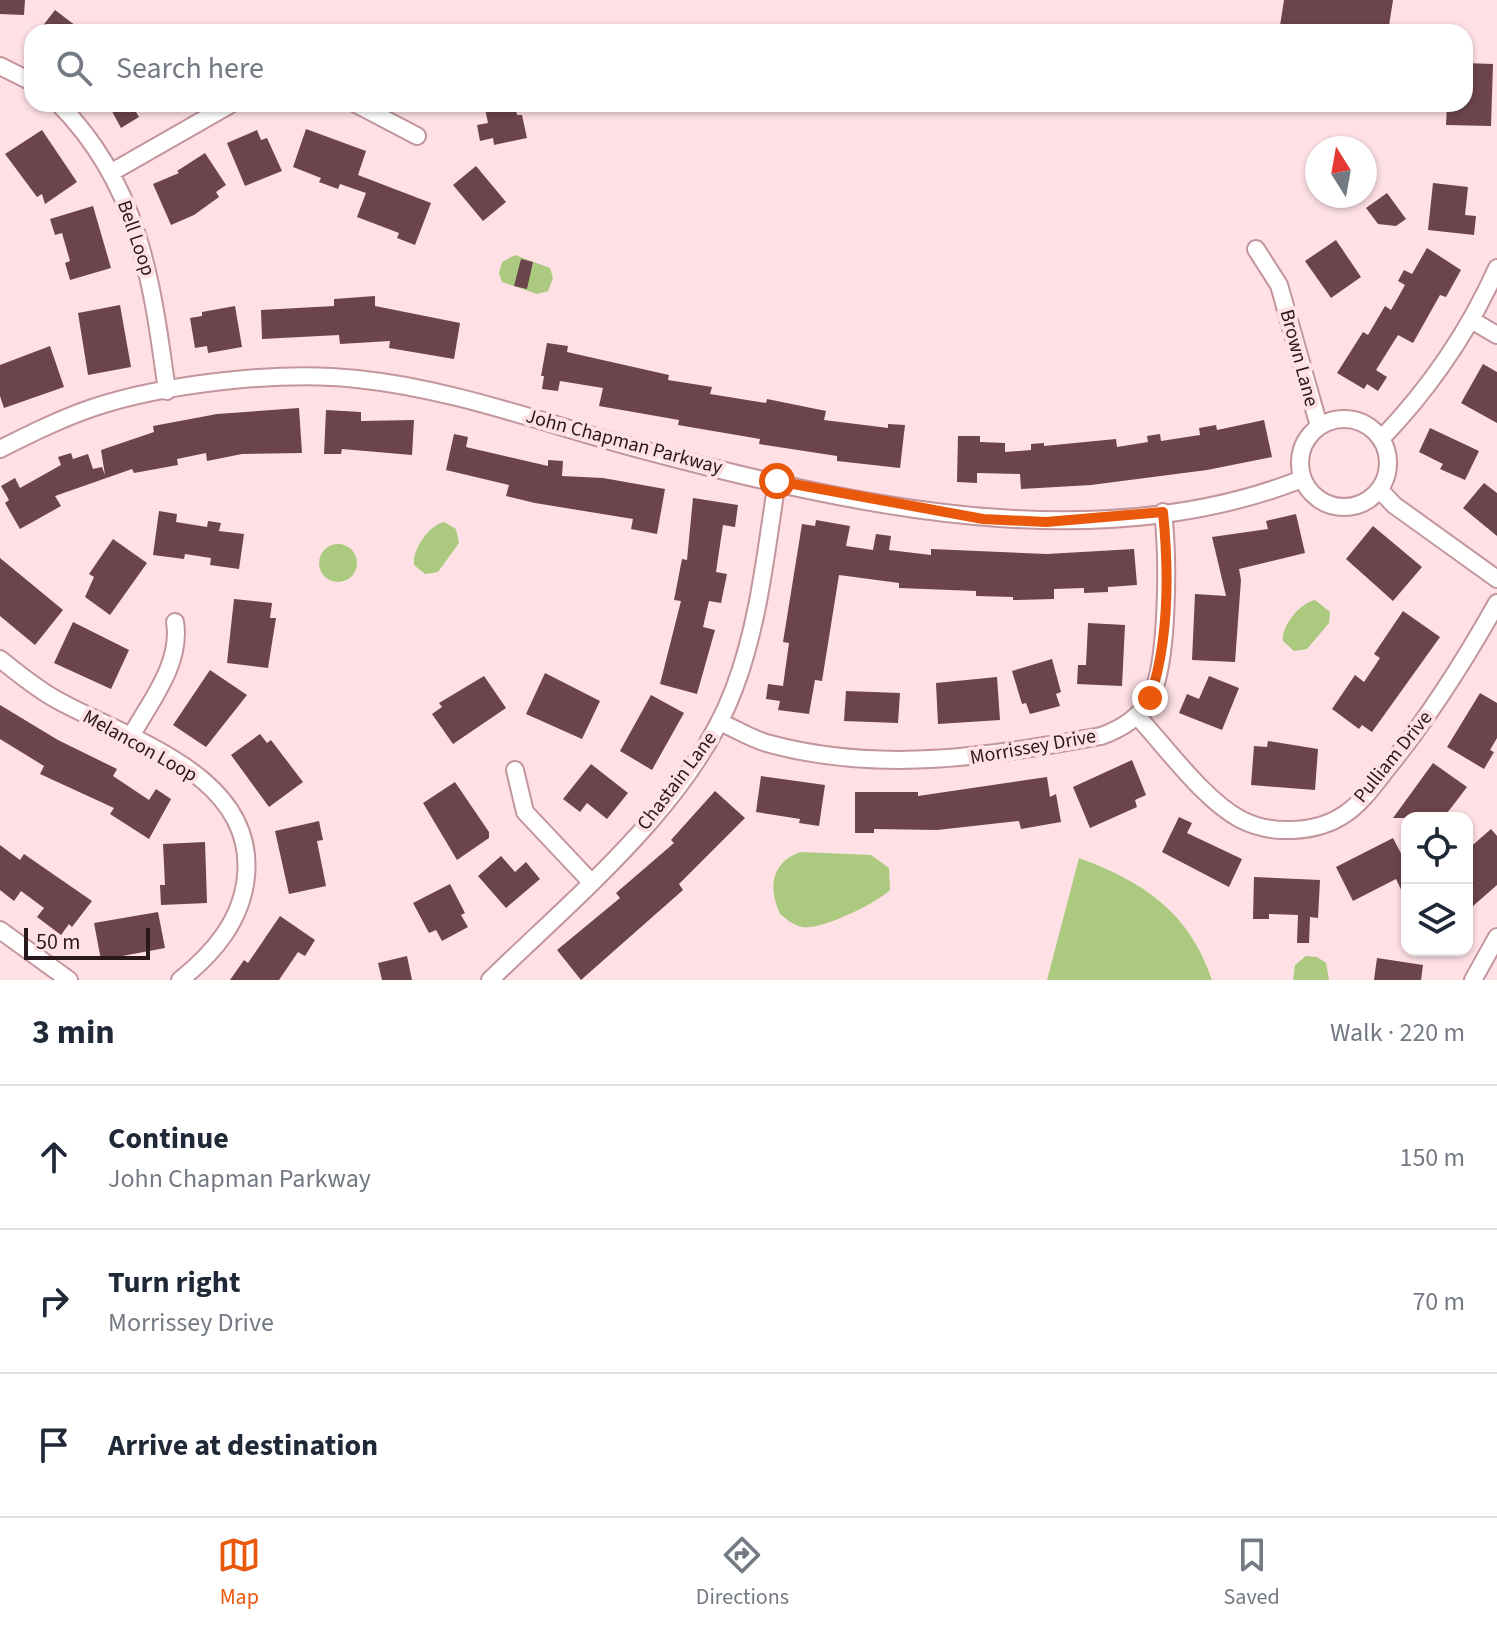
<!DOCTYPE html>
<html lang="en">
<head>
<meta charset="utf-8">
<style>
  body { margin:0; font-family:"Source Sans 3",sans-serif; background:#f2f2f3; color:#1f2937 }
  .controls { position:absolute; right:24px; bottom:24px; display:grid; overflow:hidden; border-radius:16px; box-shadow:0 2px 6px #0004 }
  .controls button { width:72px; height:72px; display:grid; place-items:center; padding:0; border:0; border-bottom:2px solid #e0e1e3; background:#fff; color:#1f2937; font:40px sans-serif }
  .compass { position:absolute; left:1305px; top:136px; width:72px; height:72px; border-radius:50%; background:#fff; box-shadow:0 2px 6px #0004; rotate:349deg }
  .scale { position:absolute; left:24px; bottom:20px; width:126px; box-sizing:border-box; padding-left:8px; border:4px solid #2a191c; border-top:0; font-size:22px; line-height:28px; white-space:nowrap; color:#2a191c; -webkit-text-stroke:6px #fee0e5; paint-order:stroke }
  .stop { position:absolute; width:24px; height:24px; margin:-18px; border:6px solid #ea580c; border-radius:50%; background:#fff }
  .stop.end { background:#ea580c; border-color:#fff; box-shadow:0 2px 8px #0008 }
  .list { margin:0; padding:0; list-style:none }
  h2 { display:flex; justify-content:space-between; align-items:center; height:104px; margin:0; padding:0 32px; font-size:34px }
  h2 small { font-size:26px; font-weight:400; color:#747a83 }
  .list li { display:grid; grid-template-columns:52px 1fr auto; gap:24px; align-items:center; box-sizing:border-box; height:144px; padding:0 32px; border-top:2px solid #e0e1e3 }
  .list b { display:block; font-size:30px; white-space:nowrap }
  .list p { margin:0; font-size:26px; white-space:nowrap; color:#747a83 }
  .list em { font-size:26px; font-style:normal; color:#747a83 }
  .icon { flex:none; width:44px; height:44px; fill:none; stroke:currentColor; stroke-width:2; stroke-linecap:round; stroke-linejoin:round }
  .map { position:relative; flex:none; width:1497px; height:980px; overflow:hidden }
  .search { position:absolute; background:#fff; box-shadow:0 2px 6px #0004; left:24px; right:24px; top:24px; height:88px; display:flex; align-items:center; gap:20px; box-sizing:border-box; padding:0 28px; border-radius:24px; color:#747a83; font-size:30px }
  .sheet { height:536px; background:#fff }
  nav { display:flex; justify-content:space-around; align-items:center; box-sizing:border-box; height:112px; border-top:2px solid #e0e1e3; background:#fff; font-size:22px; color:#747a83 }
  nav a { display:grid; justify-items:center; gap:4px }
  nav .on { color:#ea580c }
  .map>svg:first-child { display:block }
</style>
</head>
<body>
<div class="map">
<svg width="1497" height="980" viewBox="0 0 1497 980">
  <rect width="100%" height="100%" fill="#fee0e5"/>
  <!-- green -->
  <path fill="#abca7f" d="M 515,255 L 550,268 L 553,278 L 548,291 L 537,294 L 502,282 L 499,273 L 502,262 Z
    M 444,522 L 456,529 L 459,543 L 438,572 L 425,574 L 414,565 C 412,550 429,525 444,522 Z
    M319 563a19 19 0 1 1 38 0a19 19 0 1 1-38 0Z
    M 1315,600 L 1330,612 L 1329,623 L 1307,649 L 1294,651 L 1283,641 C 1281,626 1300,603 1315,600 Z
    M 800,852 L 871,855 L 889,868 L 890,890 C 877,903 820,931 802,927 C 793,925 786,919 780,914 C 768,888 771,863 800,852 Z
    M 1079,858 C 1144,882 1189,912 1212,980 L 1047,980 Z
    M 1306,956 L 1317,957 L 1326,963 L 1329,980 L 1293,980 L 1295,965 Z"/>
  <!-- building -->
  <path fill="#6c444c" d="M 0,0 L 25,0 L 24,15 L 0,14 Z
    M 1284,0 L 1393,0 L 1388,32 L 1279,32 Z
    M 55,10 L 84,32 L 38,32 Z
    M 1465,63 L 1493,64 L 1491,126 L 1446,125 L 1447,104 L 1465,104 Z
    M 108,104 L 131,104 L 139,117 L 121,128 Z
    M 484,104 L 515,104 L 517,115 L 522,115 L 527,138 L 494,145 L 493,138 L 480,141 L 477,125 L 488,123 Z
    M 306,129 L 366,151 L 358,175 L 431,203 L 415,245 L 397,238 L 399,233 L 357,217 L 366,193 L 340,184 L 338,189 L 319,182 L 321,178 L 293,167 Z
    M 42,130 L 77,182 L 45,204 L 42,194 L 37,197 L 5,154 Z
    M 257,130 L 261,140 L 267,138 L 282,171 L 245,186 L 227,143 Z
    M 205,153 L 226,185 L 216,192 L 219,197 L 194,215 L 171,225 L 153,184 L 179,173 L 177,171 Z
    M 476,166 L 506,202 L 483,221 L 453,185 Z
    M 1433,183 L 1468,187 L 1465,215 L 1476,216 L 1474,235 L 1428,230 Z
    M 1387,193 L 1406,219 L 1396,226 L 1378,224 L 1366,208 Z
    M 93,206 L 111,268 L 70,280 L 65,263 L 70,261 L 62,233 L 55,235 L 50,219 Z
    M 1336,240 L 1361,277 L 1331,298 L 1305,261 Z
    M 1427,248 L 1461,270 L 1446,297 L 1440,295 L 1413,343 L 1398,335 L 1376,370 L 1387,377 L 1378,391 L 1367,384 L 1364,389 L 1337,373 L 1363,332 L 1368,335 L 1385,306 L 1391,310 L 1405,285 L 1398,281 L 1404,270 L 1412,274 Z
    M 521,259 L 533,262 L 527,289 L 514,286 Z
    M 375,296 L 375,306 L 460,323 L 454,359 L 389,348 L 390,341 L 340,344 L 339,335 L 262,339 L 261,310 L 334,306 L 334,299 Z
    M 120,305 L 131,367 L 88,375 L 78,313 Z
    M 235,306 L 242,347 L 208,353 L 207,346 L 195,348 L 190,318 L 202,316 L 202,312 Z
    M 547,343 L 568,346 L 567,352 L 669,375 L 668,380 L 712,387 L 710,394 L 766,403 L 767,399 L 826,411 L 824,420 L 888,428 L 888,424 L 905,425 L 900,468 L 837,461 L 837,456 L 759,444 L 760,439 L 678,425 L 679,420 L 599,406 L 603,388 L 560,381 L 558,391 L 542,389 L 544,376 L 541,376 Z
    M 50,346 L 64,387 L 4,408 L 0,396 L 0,365 Z
    M 1483,364 L 1497,372 L 1497,423 L 1461,403 Z
    M 299,408 L 302,453 L 242,454 L 207,461 L 206,453 L 177,459 L 178,465 L 134,473 L 132,469 L 55,496 L 61,506 L 20,529 L 5,503 L 9,500 L 1,486 L 15,478 L 20,488 L 61,465 L 58,457 L 71,453 L 73,459 L 88,454 L 93,469 L 102,467 L 105,475 L 101,450 L 154,432 L 153,426 L 217,414 Z
    M 326,410 L 361,412 L 361,421 L 414,420 L 412,455 L 342,449 L 341,454 L 324,454 Z
    M 1264,420 L 1272,457 L 1207,470 L 1091,485 L 1021,489 L 1020,474 L 977,473 L 977,483 L 957,482 L 958,436 L 980,436 L 980,442 L 1005,443 L 1005,452 L 1031,450 L 1031,444 L 1044,443 L 1044,446 L 1116,439 L 1117,447 L 1148,442 L 1147,436 L 1160,434 L 1161,441 L 1200,435 L 1199,428 L 1216,425 L 1217,430 Z
    M 1430,428 L 1479,451 L 1465,480 L 1440,469 L 1443,464 L 1419,452 Z
    M 454,434 L 468,437 L 466,447 L 548,466 L 548,460 L 563,461 L 562,476 L 603,478 L 665,489 L 657,534 L 631,529 L 633,519 L 535,503 L 506,496 L 509,485 L 446,470 Z
    M 1484,483 L 1497,493 L 1497,536 L 1463,508 Z
    M 693,498 L 738,505 L 735,527 L 723,525 L 716,572 L 727,574 L 721,603 L 709,601 L 703,627 L 715,630 L 697,694 L 660,684 L 681,601 L 674,600 L 682,559 L 687,560 Z
    M 159,511 L 177,514 L 176,522 L 207,527 L 208,521 L 221,523 L 219,531 L 244,534 L 239,569 L 210,565 L 211,558 L 185,554 L 184,559 L 153,555 Z
    M 1296,514 L 1305,553 L 1239,569 L 1241,580 L 1235,662 L 1192,660 L 1195,594 L 1226,596 L 1212,537 L 1268,529 L 1266,521 Z
    M 816,520 L 850,526 L 846,546 L 873,550 L 876,534 L 891,536 L 889,550 L 931,555 L 931,549 L 1047,554 L 1134,549 L 1137,585 L 1108,587 L 1108,592 L 1084,593 L 1084,588 L 1054,589 L 1054,599 L 1013,600 L 1013,597 L 976,596 L 976,591 L 899,588 L 899,583 L 839,575 L 822,681 L 815,680 L 809,714 L 778,710 L 780,701 L 766,699 L 768,684 L 783,686 L 789,643 L 783,642 L 802,524 L 815,526 Z
    M 1373,526 L 1422,567 L 1393,601 L 1346,559 Z
    M 113,539 L 147,563 L 110,615 L 85,597 L 94,577 L 89,574 Z
    M 0,558 L 63,610 L 35,645 L 0,616 Z
    M 234,599 L 272,603 L 270,618 L 276,618 L 268,668 L 227,663 Z
    M 1403,611 L 1440,637 L 1372,732 L 1362,725 L 1359,729 L 1332,709 L 1355,675 L 1364,682 L 1380,658 L 1374,654 Z
    M 73,622 L 129,650 L 111,689 L 54,663 Z
    M 1088,623 L 1125,625 L 1122,686 L 1077,684 L 1078,665 L 1086,665 Z
    M 1052,659 L 1061,692 L 1056,694 L 1060,706 L 1030,714 L 1026,703 L 1022,704 L 1012,671 Z
    M 210,670 L 247,695 L 206,747 L 173,725 Z
    M 545,673 L 600,701 L 582,739 L 526,714 Z
    M 484,676 L 506,708 L 453,744 L 432,714 L 442,707 L 439,703 Z
    M 1209,676 L 1239,688 L 1222,730 L 1179,713 L 1187,694 L 1199,699 Z
    M 997,677 L 1000,720 L 938,724 L 936,683 Z
    M 846,691 L 900,693 L 898,723 L 844,721 Z
    M 1480,693 L 1497,703 L 1497,738 L 1490,750 L 1494,752 L 1484,769 L 1447,747 Z
    M 651,695 L 684,713 L 652,770 L 620,751 Z
    M 0,705 L 58,740 L 117,769 L 113,776 L 149,800 L 156,789 L 171,799 L 149,839 L 110,814 L 114,808 L 40,774 L 44,766 L 0,739 Z
    M 260,734 L 267,743 L 271,740 L 303,782 L 269,807 L 231,755 Z
    M 1268,741 L 1318,749 L 1315,790 L 1251,785 L 1254,746 L 1267,747 Z
    M 1132,760 L 1146,795 L 1135,800 L 1137,807 L 1090,828 L 1073,787 Z
    M 1433,763 L 1467,787 L 1451,808 L 1443,818 L 1393,818 Z
    M 591,764 L 628,793 L 607,819 L 587,803 L 580,812 L 563,799 Z
    M 761,776 L 825,785 L 819,826 L 799,823 L 800,819 L 756,812 Z
    M 1047,777 L 1050,797 L 1056,794 L 1061,822 L 1021,829 L 1019,821 L 937,830 L 874,829 L 874,833 L 855,833 L 855,792 L 918,792 L 918,796 Z
    M 455,782 L 489,832 L 489,838 L 457,860 L 423,803 Z
    M 715,791 L 745,818 L 679,884 L 683,890 L 581,980 L 557,950 L 620,898 L 616,893 L 674,843 L 671,840 Z
    M 1179,817 L 1192,823 L 1187,833 L 1242,859 L 1229,887 L 1162,852 Z
    M 319,821 L 323,840 L 317,841 L 326,886 L 289,894 L 275,831 Z
    M 1491,829 L 1497,836 L 1497,885 L 1473,906 L 1467,899 L 1467,850 Z
    M 1393,838 L 1407,865 L 1407,902 L 1396,879 L 1353,901 L 1336,867 Z
    M 205,842 L 207,903 L 161,905 L 160,885 L 165,885 L 163,844 Z
    M 0,845 L 20,860 L 24,854 L 92,901 L 72,927 L 69,924 L 61,935 L 37,917 L 44,908 L 21,891 L 14,901 L 0,890 Z
    M 501,856 L 515,872 L 526,862 L 540,879 L 506,908 L 478,876 Z
    M 1254,877 L 1320,880 L 1318,918 L 1310,917 L 1309,943 L 1297,943 L 1298,915 L 1269,914 L 1269,919 L 1253,919 Z
    M 450,884 L 465,913 L 461,915 L 468,927 L 442,941 L 436,930 L 429,933 L 413,903 Z
    M 158,912 L 165,948 L 101,960 L 94,923 Z
    M 280,916 L 315,940 L 305,956 L 298,952 L 279,980 L 230,980 L 244,960 L 248,963 Z
    M 407,956 L 412,980 L 382,980 L 378,963 Z
    M 1377,958 L 1423,965 L 1421,980 L 1374,980 Z"/>
  <g fill="none" stroke-linecap="round" stroke-linejoin="round">
    <defs>
      <path id="minor" d="M 0,66 L 32,82
        M 59,104 C 140,186 152,282 167,391
        M 356,104 L 417,136
        M 112,172 L 231,104
        M 1256,249 L 1279,285 L 1319,426
        M 1473,321 L 1497,335
        M1300 463a44 44 0 1 1 88 0a44 44 0 1 1-88 0Z
        M 1381,439 C 1431,387 1468,333 1497,268
        M 0,449 C 30,434 60,419 92,408 C 163,384 282,370 357,379 C 455,389 548,425 643,450 C 850,505 1095,561 1302,479
        M 1380,490 L 1394,505 L 1497,579
        M 0,659 C 19,674 38,690 59,701 C 128,739 256,775 246,876 C 242,920 214,953 180,980
        M 1137,716 C 1166,747 1203,799 1240,819 C 1270,835 1316,834 1345,814 C 1363,802 1376,782 1390,765 C 1431,714 1465,660 1497,603
        M 720,722 C 736,729 753,740 770,744 C 882,774 990,756 1101,736 C 1121,729 1139,718 1150,699 C 1169,663 1168,554 1163,512
        M 130,738 C 149,703 182,664 175,622
        M 515,770 L 525,812 L 590,881
        M 0,930 L 69,980
        M 490,980 C 575,897 692,802 734,689 C 759,624 766,550 777,481
        M 1473,980 L 1497,937"/>
    </defs>
    <!-- minor casing -->
    <use href="#minor" stroke="#c3959d" stroke-width="20"/>
    <!-- minor -->
    <use href="#minor" stroke="#fff" stroke-width="16"/>
  </g>
  <g fill="none" stroke-linecap="round" stroke-linejoin="round">
    <!-- route -->
    <path stroke="#ea580c" stroke-width="10" d="M 777,481 L 983,519 L 1046,522 L 1163,512 C 1169,572 1169,641 1150,698"/>
  </g>
  <g text-anchor="middle" dominant-baseline="central" stroke-width="8" stroke-linejoin="round" paint-order="stroke">
    <!-- street labels -->
    <g font-size="20" fill="#2a191c" stroke="#fee0e5">
      <text transform="translate(136 238) rotate(71)">Bell Loop</text>
      <text transform="translate(1299 358) rotate(75)">Brown Lane</text>
      <text transform="translate(624 442) rotate(15)">John Chapman Parkway</text>
      <text transform="translate(140 746) rotate(29)">Melancon Loop</text>
      <text transform="translate(1033 747) rotate(-10)">Morrissey Drive</text>
      <text transform="translate(1393 757) rotate(-51)">Pulliam Drive</text>
      <text transform="translate(677 781) rotate(-53)">Chastain Lane</text>
    </g>
  </g>
</svg>
<div class="controls">
<button><svg class="icon" aria-label="locate" viewBox="0 0 24 24"><circle cx="12" cy="12" r="6"/><path d="M12 2v4M12 18v4M2 12h4M18 12h4"/></svg></button>
<button><svg class="icon" aria-label="layers" viewBox="0 0 24 24"><path d="M12 4l9 5-9 5-9-5zM3 14l9 5 9-5"/></svg></button>
</div>
<svg class="compass" viewBox="-18 -18 36 36"><path d="M0-13l5 13h-10z" fill="#e53935"/><path d="M0 13l5-13h-10z" fill="#747a83"/></svg>
<div class="scale">50 m</div>
<div class="stop" style="left:777px;top:481px"></div>
<div class="stop end" style="left:1150px;top:698px"></div>
<div class="search"><svg class="icon" aria-label="search" viewBox="0 0 24 24"><circle cx="10" cy="10" r="6"/><path d="M15 15l6 6"/></svg>Search here</div>
</div>
<section class="sheet">
<h2>3 min<small>Walk · 220 m</small></h2>
<ul class="list">
<li><svg class="icon" aria-label="ahead" viewBox="0 0 24 24"><path d="M12 20V5M6 11l6-6 6 6"/></svg><div><b>Continue</b><p>John Chapman Parkway</p></div><em>150 m</em></li>
<li><svg class="icon" aria-label="right" viewBox="0 0 24 24"><path d="M7 20v-9h11M14 6l5 5-5 5"/></svg><div><b>Turn right</b><p>Morrissey Drive</p></div><em>70 m</em></li>
<li><svg class="icon" aria-label="arrive" viewBox="0 0 24 24"><path d="M6 21V4h12l-3 4 3 4H6"/></svg><div><b>Arrive at destination</b></div></li>
</ul>
</section>
<nav>
<a class="on"><svg class="icon" aria-label="map" viewBox="0 0 24 24"><path d="M3 6l6-2 6 2 6-2v14l-6 2-6-2-6 2zM9 4v14M15 6v14"/></svg>Map</a>
<a><svg class="icon" aria-label="directions" viewBox="0 0 24 24"><path d="M12 3l9 9-9 9-9-9zM9 14v-3h6M13 9l2 2-2 2"/></svg>Directions</a>
<a><svg class="icon" aria-label="saved" viewBox="0 0 24 24"><path d="M7 4h10v16l-5-4-5 4z"/></svg>Saved</a>
</nav>
</body>
</html>
